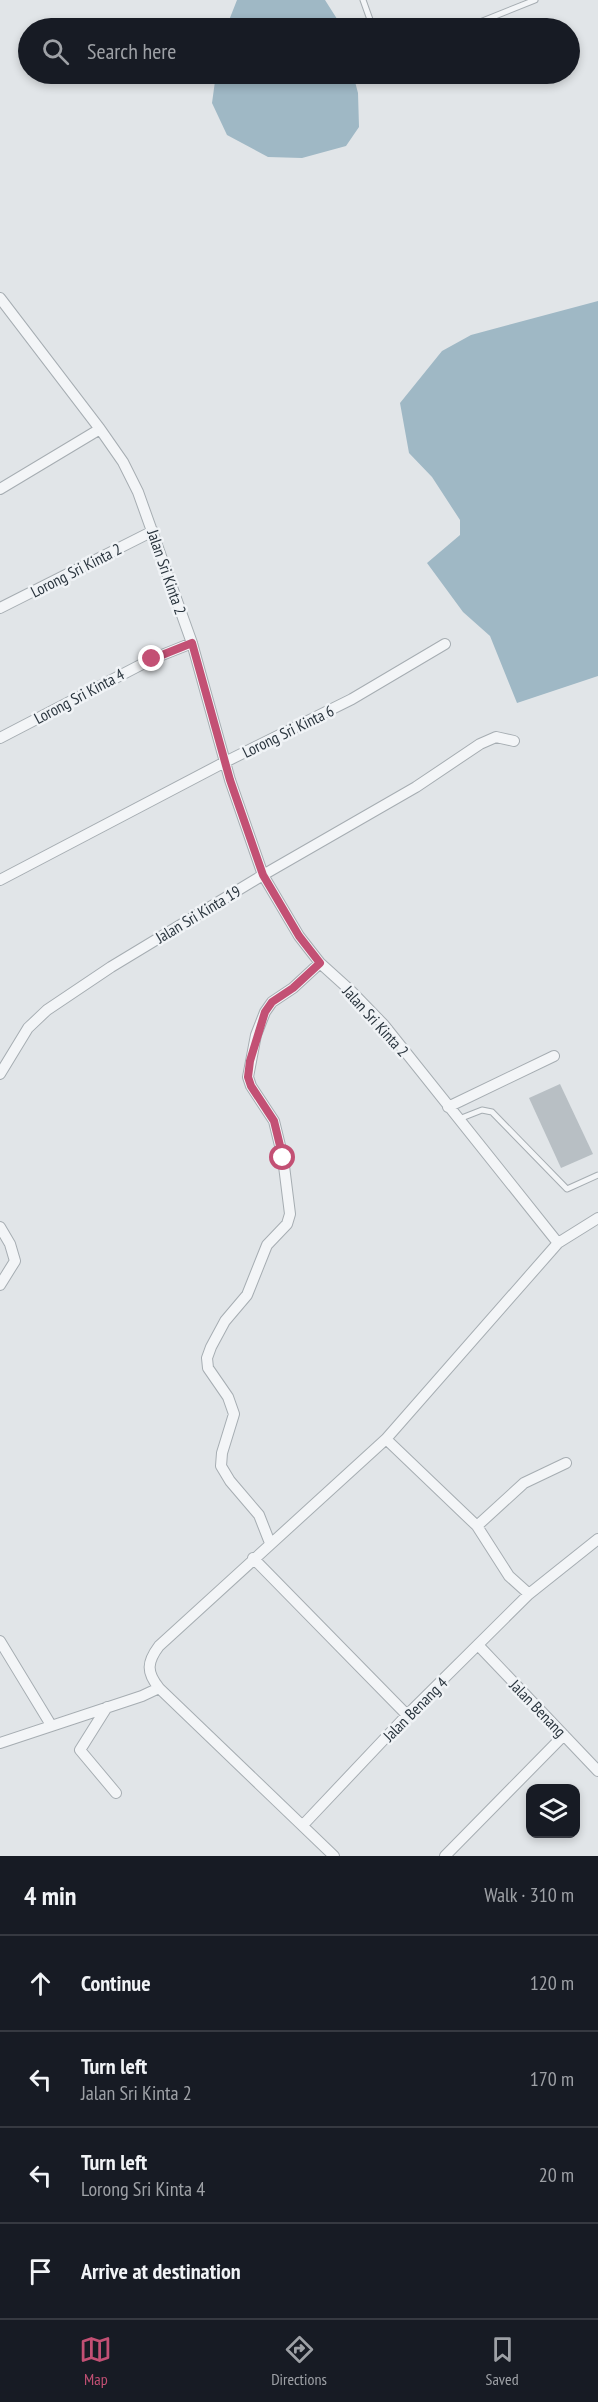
<!DOCTYPE html>
<html lang="en">
<head>
<meta charset="utf-8">
<style>
  body { margin:0; font-family:"PT Sans Narrow",sans-serif; background:#20242c; color:#f1f3f6 }
  .controls { position:absolute; right:18px; bottom:18px; display:grid; overflow:hidden; border-radius:12px; box-shadow:0 3px 9px #0003 }
  .controls button { width:54px; height:54px; display:grid; place-items:center; padding:0; border:0; border-bottom:2px solid #363941; background:#171b24; color:#f1f3f6; font:30px sans-serif }
  .stop { position:absolute; width:18px; height:18px; margin:-14px; border:4px solid #c35074; border-radius:50%; background:#fff }
  .stop.end { background:#c35074; border-color:#fff; box-shadow:0 2px 6px #0008 }
  .list { margin:0; padding:0; list-style:none }
  h2 { display:flex; justify-content:space-between; align-items:center; height:78px; margin:0; padding:0 24px; font-size:26px }
  h2 small { font-size:20px; font-weight:400; color:#9ea1a6 }
  .list li { display:grid; grid-template-columns:39px 1fr auto; gap:18px; align-items:center; box-sizing:border-box; height:96px; padding:0 24px; border-top:2px solid #363941 }
  .list b { display:block; font-size:22px; white-space:nowrap }
  .list p { margin:0; font-size:20px; white-space:nowrap; color:#9ea1a6 }
  .list em { font-size:20px; font-style:normal; color:#9ea1a6 }
  .icon { flex:none; width:33px; height:33px; fill:none; stroke:currentColor; stroke-width:2; stroke-linecap:round; stroke-linejoin:round }
  .map { position:relative; flex:none; width:598px; height:1856px; overflow:hidden }
  .search { position:absolute; background:#171b24; box-shadow:0 3px 9px #0003; left:18px; right:18px; top:18px; height:66px; display:flex; align-items:center; gap:15px; box-sizing:border-box; padding:0 21px; border-radius:33px; color:#9ea1a6; font-size:22px }
  .sheet { height:462px; background:#171b24 }
  nav { display:flex; justify-content:space-around; align-items:center; box-sizing:border-box; height:84px; border-top:2px solid #363941; background:#171b24; font-size:16px; color:#9ea1a6 }
  nav a { display:grid; justify-items:center; gap:3px }
  nav .on { color:#c35074 }
  .map>svg:first-child { display:block }
</style>
</head>
<body>
<div class="map">
<svg width="598" height="1856" viewBox="0 0 598 1856">
  <rect width="100%" height="100%" fill="#e1e5e8"/>
  <!-- water -->
  <path fill="#9fb8c5" d="M 237,0 L 325,0 L 339,22 L 341,28 L 226,28 Z
    M 216,74 L 353,74 L 358,93 L 359,127 L 346,146 L 302,158 L 268,157 L 227,135 L 212,103 Z
    M 598,301 L 598,676 L 517,703 L 490,636 L 463,612 L 427,563 L 460,535 L 460,520 L 432,477 L 409,453 L 400,403 L 442,351 L 471,335 Z"/>
  <!-- building -->
  <path fill="#b8bfc4" d="M 560,1084 L 593,1154 L 561,1168 L 529,1098 Z"/>
  <g fill="none" stroke-linecap="round" stroke-linejoin="round">
    <defs>
      <path id="lane" d="M 363,0 L 373,28
        M 465,28 L 535,0
        M 459,1119 L 482,1110 L 492,1112 L 567,1189 L 598,1175"/>
      <path id="street" d="M 0,298 L 100,429 L 123,462 L 138,492 L 192,643 L 230,780 L 263,875 L 299,936 L 320,963 L 351,991 L 384,1025 L 558,1243
        M 0,489 L 100,429
        M 0,608 L 153,531
        M 0,738 L 152,659 L 192,643
        M 0,880 L 225,762 L 352,699 L 445,644
        M 0,1074 L 28,1028 L 47,1010 L 111,967 L 263,875 L 416,787 L 480,744 L 496,737 L 514,741
        M 448,1107 L 554,1056
        M 0,1227 L 10,1244 L 15,1261 L 0,1285
        M 386,1439 L 477,1526 L 509,1576 L 529,1594 L 598,1539
        M 477,1526 L 524,1483 L 566,1463
        M 270,1543 L 259,1515 L 230,1481 L 221,1466 L 222,1453 L 234,1414 L 228,1397 L 208,1368 L 207,1358 L 211,1347 L 225,1321 L 247,1295 L 267,1245 L 287,1224 L 290,1214 L 283,1158 L 274,1121 L 251,1086 L 248,1077 L 256,1035 L 265,1012 L 272,1002 L 293,988 L 320,963
        M 253,1558 L 407,1715
        M 0,1641 L 51,1725
        M 478,1645 L 598,1771
        M 107,1707 L 80,1750 L 116,1793
        M 0,1743 L 142,1696 L 159,1688
        M 303,1825 L 407,1715 L 529,1594
        M 334,1856 L 159,1688 C 146,1672 147,1662 159,1646 L 386,1439 L 558,1243 L 598,1218
        M 445,1856 L 564,1735"/>
    </defs>
    <!-- lane casing -->
    <use href="#lane" stroke="#a6adb2" stroke-width="7"/>
    <!-- street casing -->
    <use href="#street" stroke="#a6adb2" stroke-width="12"/>
    <!-- lane -->
    <use href="#lane" stroke="#f3f5f7" stroke-width="5"/>
    <!-- street -->
    <use href="#street" stroke="#f3f5f7" stroke-width="10"/>
  </g>
  <g fill="none" stroke-linecap="round" stroke-linejoin="round">
    <!-- route -->
    <path stroke="#c35074" stroke-width="8" d="M 152,659 L 192,643 L 230,780 L 263,875 L 299,936 L 320,963 L 293,988 L 272,1002 L 265,1012 L 250,1061 L 248,1077 L 251,1086 L 274,1121 L 283,1158"/>
  </g>
  <g text-anchor="middle" dominant-baseline="central" stroke-width="5" stroke-linejoin="round" paint-order="stroke">
    <!-- street labels -->
    <g font-size="16" fill="#2a353e" stroke="#f0f3f6">
      <text transform="translate(76 570) rotate(-27)">Lorong Sri Kinta 2</text>
      <text transform="translate(167 572) rotate(71)">Jalan Sri Kinta 2</text>
      <text transform="translate(79 696) rotate(-28)">Lorong Sri Kinta 4</text>
      <text transform="translate(288 731) rotate(-26)">Lorong Sri Kinta 6</text>
      <text transform="translate(198 914) rotate(-31)">Jalan Sri Kinta 19</text>
      <text transform="translate(376 1021) rotate(48)">Jalan Sri Kinta 2</text>
      <text transform="translate(538 1708) rotate(46)">Jalan Benang</text>
      <text transform="translate(415 1709) rotate(-45)">Jalan Benang 4</text>
    </g>
  </g>
</svg>
<div class="controls">
<button><svg class="icon" aria-label="layers" viewBox="0 0 24 24"><path d="M12 4l9 5-9 5-9-5zM3 14l9 5 9-5"/></svg></button>
</div>
<div class="stop" style="left:283px;top:1158px"></div>
<div class="stop end" style="left:152px;top:659px"></div>
<div class="search"><svg class="icon" aria-label="search" viewBox="0 0 24 24"><circle cx="10" cy="10" r="6"/><path d="M15 15l6 6"/></svg>Search here</div>
</div>
<section class="sheet">
<h2>4 min<small>Walk · 310 m</small></h2>
<ul class="list">
<li><svg class="icon" aria-label="ahead" viewBox="0 0 24 24"><path d="M12 20V5M6 11l6-6 6 6"/></svg><div><b>Continue</b></div><em>120 m</em></li>
<li><svg class="icon" aria-label="left" viewBox="0 0 24 24"><path d="M17 20v-9H6M10 6l-5 5 5 5"/></svg><div><b>Turn left</b><p>Jalan Sri Kinta 2</p></div><em>170 m</em></li>
<li><svg class="icon" aria-label="left" viewBox="0 0 24 24"><path d="M17 20v-9H6M10 6l-5 5 5 5"/></svg><div><b>Turn left</b><p>Lorong Sri Kinta 4</p></div><em>20 m</em></li>
<li><svg class="icon" aria-label="arrive" viewBox="0 0 24 24"><path d="M6 21V4h12l-3 4 3 4H6"/></svg><div><b>Arrive at destination</b></div></li>
</ul>
</section>
<nav>
<a class="on"><svg class="icon" aria-label="map" viewBox="0 0 24 24"><path d="M3 6l6-2 6 2 6-2v14l-6 2-6-2-6 2zM9 4v14M15 6v14"/></svg>Map</a>
<a><svg class="icon" aria-label="directions" viewBox="0 0 24 24"><path d="M12 3l9 9-9 9-9-9zM9 14v-3h6M13 9l2 2-2 2"/></svg>Directions</a>
<a><svg class="icon" aria-label="saved" viewBox="0 0 24 24"><path d="M7 4h10v16l-5-4-5 4z"/></svg>Saved</a>
</nav>
</body>
</html>
